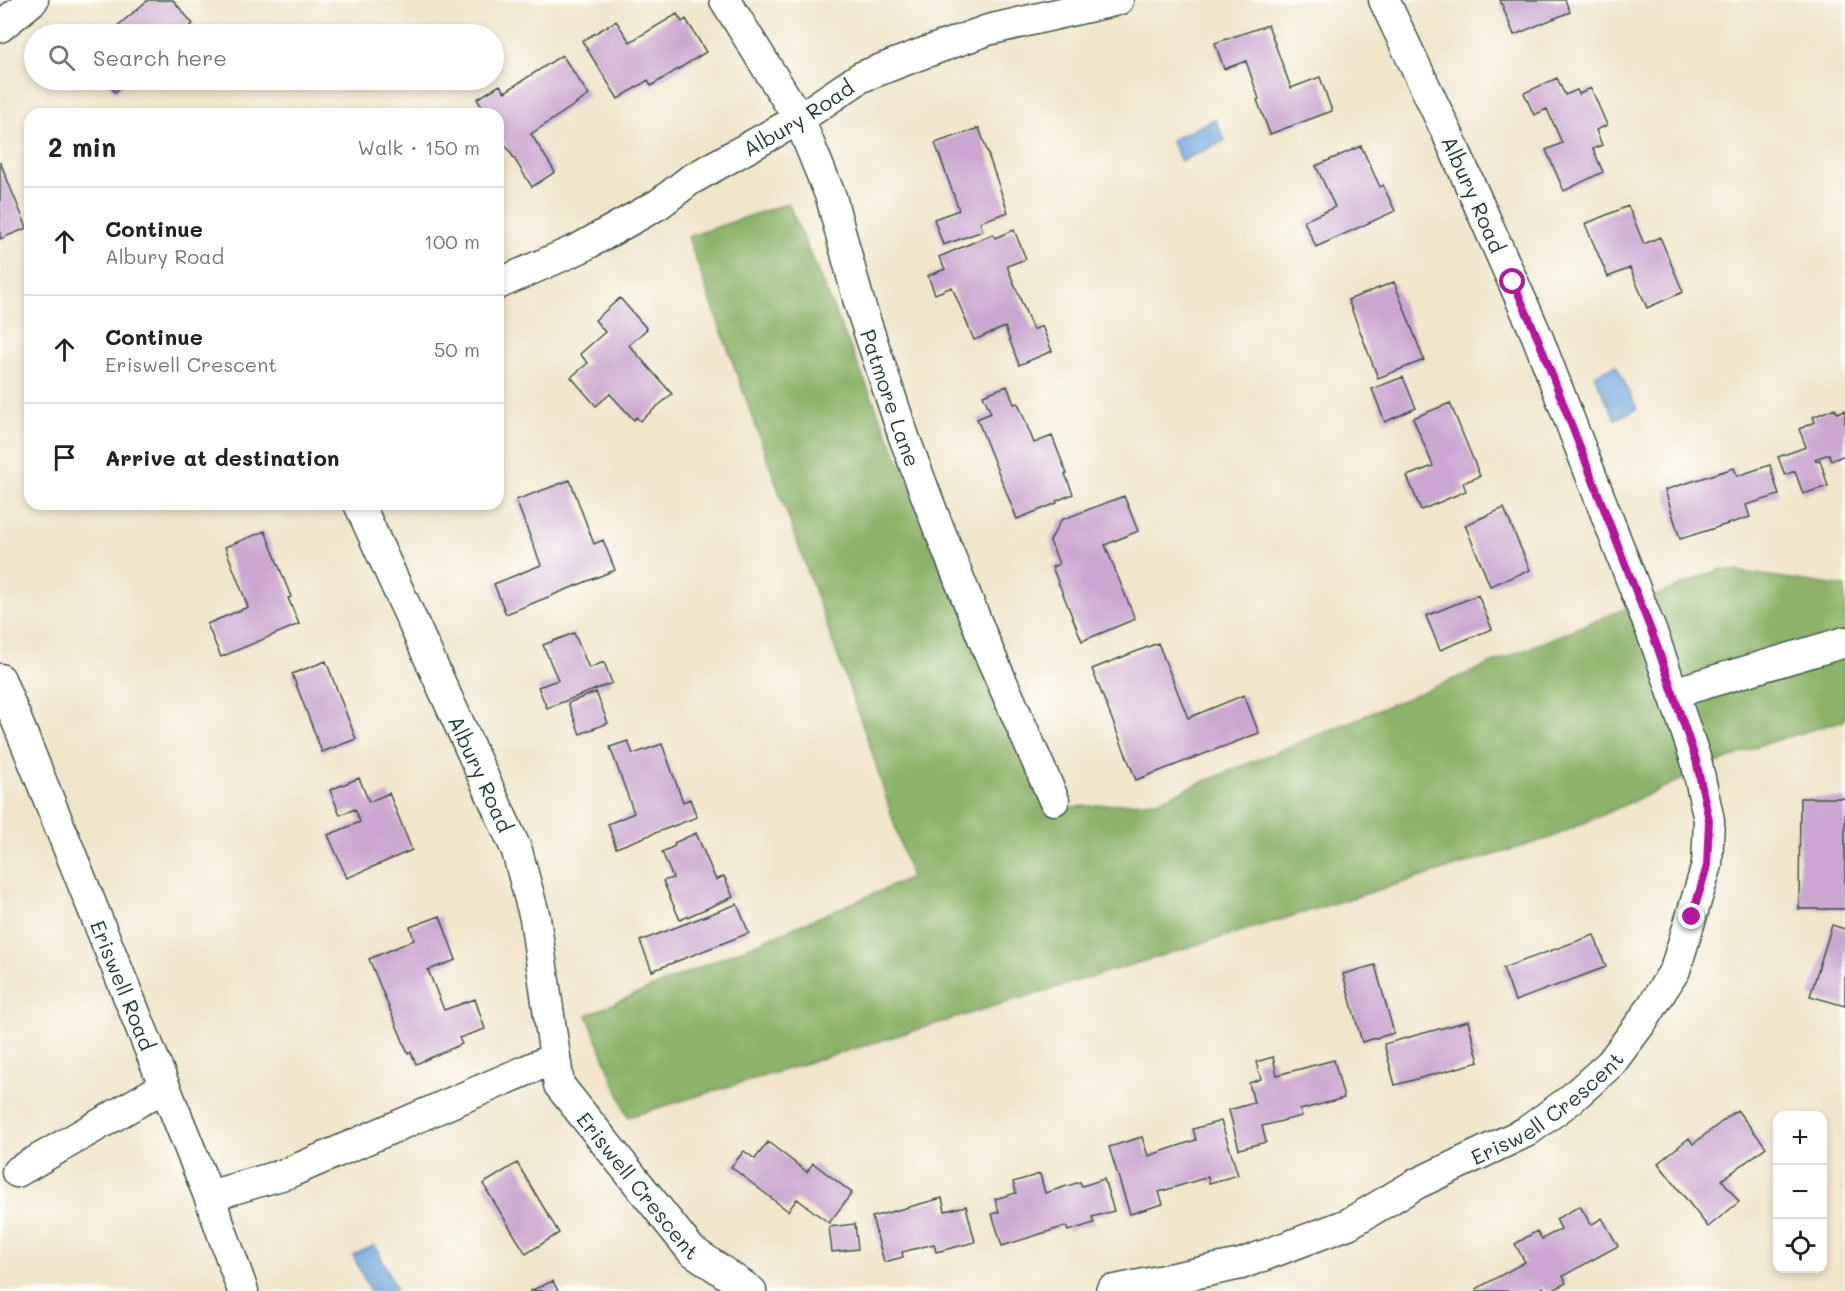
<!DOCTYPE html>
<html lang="en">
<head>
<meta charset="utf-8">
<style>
  body { margin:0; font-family:Mali,sans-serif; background:#f6f6f6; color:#222 }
  .controls { position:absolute; right:18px; bottom:18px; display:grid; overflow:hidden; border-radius:12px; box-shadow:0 3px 9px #0003 }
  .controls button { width:54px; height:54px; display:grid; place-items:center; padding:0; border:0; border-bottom:2px solid #e0e0e0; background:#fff; color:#222; font:30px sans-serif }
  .stop { position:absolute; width:18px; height:18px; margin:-14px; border:4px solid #b5179e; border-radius:50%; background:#fff }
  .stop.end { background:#b5179e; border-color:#fff; box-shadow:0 2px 6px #0008 }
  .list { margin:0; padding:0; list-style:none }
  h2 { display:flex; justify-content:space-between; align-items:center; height:78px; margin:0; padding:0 24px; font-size:26px }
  h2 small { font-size:20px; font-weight:400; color:#767676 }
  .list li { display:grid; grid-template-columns:39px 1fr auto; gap:18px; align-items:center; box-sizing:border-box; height:108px; padding:0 24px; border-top:2px solid #e0e0e0 }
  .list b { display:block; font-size:22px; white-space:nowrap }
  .list p { margin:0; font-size:20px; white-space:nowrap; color:#767676 }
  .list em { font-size:20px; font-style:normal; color:#767676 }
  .icon { flex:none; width:33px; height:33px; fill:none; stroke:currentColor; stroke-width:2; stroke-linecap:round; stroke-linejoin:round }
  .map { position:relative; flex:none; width:1845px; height:1291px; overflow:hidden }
  .search { position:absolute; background:#fff; box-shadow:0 3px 9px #0003; left:24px; top:24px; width:480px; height:66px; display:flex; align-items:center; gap:15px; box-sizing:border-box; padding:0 21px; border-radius:33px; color:#767676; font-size:22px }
  .panel { position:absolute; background:#fff; box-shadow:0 3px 9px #0003; left:24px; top:108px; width:480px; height:402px; border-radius:18px }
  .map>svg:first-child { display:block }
</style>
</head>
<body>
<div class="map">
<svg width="1845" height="1291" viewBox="0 0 1845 1291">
  <rect width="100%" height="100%" fill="#fdfcf7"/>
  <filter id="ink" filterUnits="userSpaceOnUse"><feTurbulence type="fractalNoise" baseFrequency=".0167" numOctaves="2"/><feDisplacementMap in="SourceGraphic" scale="12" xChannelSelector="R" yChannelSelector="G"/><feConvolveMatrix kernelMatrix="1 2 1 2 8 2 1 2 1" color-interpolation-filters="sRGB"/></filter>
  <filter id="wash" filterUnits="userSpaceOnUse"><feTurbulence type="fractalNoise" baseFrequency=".008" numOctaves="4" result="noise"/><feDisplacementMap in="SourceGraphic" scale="24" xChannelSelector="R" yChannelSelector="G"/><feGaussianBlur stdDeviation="1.35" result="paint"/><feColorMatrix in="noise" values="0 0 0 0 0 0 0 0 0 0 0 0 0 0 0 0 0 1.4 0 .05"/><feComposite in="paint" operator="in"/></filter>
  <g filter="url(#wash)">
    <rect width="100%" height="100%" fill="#f1e5ca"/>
    <!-- forest -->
    <path fill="#8cb369" stroke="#56784e" stroke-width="1.5" d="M 788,203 L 1049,809 L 1157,801 L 1721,569 L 1845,587 L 1845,720 L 1757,746 L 1550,838 L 628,1117 L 587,1015 L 911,878 L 871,749 L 688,237 Z"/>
    <!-- water -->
    <path fill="#71a8df" stroke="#48728a" stroke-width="1.5" d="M 1215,119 L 1225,141 L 1181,161 L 1171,140 Z
      M 1616,365 L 1637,409 L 1615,419 L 1594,375 Z
      M 375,1245 L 396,1289 L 392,1291 L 370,1291 L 353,1255 Z"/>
    <g id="blocks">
      <!-- building -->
      <path fill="#cba6d0" d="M 148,0 L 173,0 L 193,24 L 181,34 L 108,34 Z
        M 1500,0 L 1565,0 L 1570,12 L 1514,35 Z
        M 677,14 L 682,22 L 686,19 L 706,52 L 651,86 L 648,80 L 618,99 L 582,41 L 616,21 L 630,42 Z
        M 1268,25 L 1291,88 L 1320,77 L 1332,111 L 1270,134 L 1257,100 L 1259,99 L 1246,61 L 1224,69 L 1215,43 Z
        M 562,55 L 589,95 L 531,134 L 555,172 L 532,187 L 498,133 L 498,114 L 486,114 L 477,99 L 500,85 L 505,92 Z
        M 1557,78 L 1565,95 L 1577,90 L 1579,94 L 1591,88 L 1607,125 L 1596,130 L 1602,145 L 1593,149 L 1603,172 L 1564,191 L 1546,150 L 1562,143 L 1547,109 L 1534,115 L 1524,93 Z
        M 104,80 L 129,80 L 115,92 Z
        M 979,128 L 1008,212 L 980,222 L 983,231 L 943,245 L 934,219 L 959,210 L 935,143 Z
        M 1361,146 L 1380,187 L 1383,185 L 1395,211 L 1316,247 L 1304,221 L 1335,207 L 1316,166 Z
        M 0,162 L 27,228 L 0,239 Z
        M 1628,206 L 1644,244 L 1660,237 L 1683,292 L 1647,308 L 1630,268 L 1608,277 L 1585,224 Z
        M 1014,230 L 1026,259 L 1007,266 L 1033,330 L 1042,326 L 1052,351 L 1019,365 L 1005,327 L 974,340 L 952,287 L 935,294 L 928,276 L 945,269 L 939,257 L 993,234 L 995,238 Z
        M 1394,282 L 1424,360 L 1378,378 L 1348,300 Z
        M 620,298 L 647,329 L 629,345 L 672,394 L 640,421 L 636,417 L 634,420 L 610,394 L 596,406 L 571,377 L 588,363 L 580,354 L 605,332 L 595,320 Z
        M 1403,377 L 1416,408 L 1385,422 L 1372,389 Z
        M 1007,386 L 1014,404 L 1018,403 L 1034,443 L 1052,436 L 1067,474 L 1065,474 L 1073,494 L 1056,501 L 1057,503 L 1017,519 L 977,419 L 991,413 L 983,395 Z
        M 1450,403 L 1480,476 L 1463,483 L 1466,491 L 1421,510 L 1407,476 L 1433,466 L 1413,418 Z
        M 1835,408 L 1837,413 L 1845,410 L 1845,455 L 1831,461 L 1829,454 L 1815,459 L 1816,461 L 1820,460 L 1828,486 L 1803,494 L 1795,471 L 1785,475 L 1778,457 L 1806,447 L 1799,429 L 1815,422 L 1813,417 Z
        M 1770,465 L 1779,495 L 1746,505 L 1750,517 L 1680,539 L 1665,490 L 1734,468 L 1737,476 Z
        M 570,480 L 594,544 L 603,540 L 615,570 L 506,614 L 494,584 L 541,565 L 516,500 Z
        M 1124,496 L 1138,531 L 1105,545 L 1135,619 L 1082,641 L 1052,567 L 1059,564 L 1050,541 L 1061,520 Z
        M 1504,508 L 1530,570 L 1490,586 L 1465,525 Z
        M 265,531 L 291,597 L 288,598 L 299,624 L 221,657 L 207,624 L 248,607 L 225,547 Z
        M 1478,595 L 1492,629 L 1440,650 L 1426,616 Z
        M 574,633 L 589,668 L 604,662 L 612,683 L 547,708 L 538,687 L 558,680 L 543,645 Z
        M 1158,643 L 1188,718 L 1244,695 L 1259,733 L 1136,780 L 1092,669 Z
        M 326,661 L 356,739 L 322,752 L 292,674 Z
        M 596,692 L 608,723 L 580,734 L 568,703 Z
        M 628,741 L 633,754 L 662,744 L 683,802 L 690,799 L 697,817 L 616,848 L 608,824 L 634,813 L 610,747 Z
        M 359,778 L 369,802 L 389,793 L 412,850 L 347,878 L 328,835 L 360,822 L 355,809 L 340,815 L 330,790 Z
        M 1800,798 L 1845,798 L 1845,909 L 1799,909 Z
        M 696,833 L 716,880 L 724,876 L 733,897 L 680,920 L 663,881 L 673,878 L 662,852 L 675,846 L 674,843 Z
        M 737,904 L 749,933 L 652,971 L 640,941 Z
        M 440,916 L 456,960 L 428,970 L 444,1010 L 475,999 L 485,1029 L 459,1038 L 462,1044 L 416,1064 L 411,1052 L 408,1053 L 369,959 L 414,940 L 410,927 Z
        M 1832,925 L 1845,929 L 1845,1006 L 1810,996 Z
        M 1594,935 L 1606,967 L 1515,1001 L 1503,968 Z
        M 1375,965 L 1394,1033 L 1362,1042 L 1343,974 Z
        M 1468,1021 L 1479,1062 L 1395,1085 L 1384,1044 Z
        M 1273,1057 L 1277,1075 L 1334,1060 L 1344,1098 L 1300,1110 L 1302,1116 L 1262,1126 L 1266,1142 L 1239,1149 L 1229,1110 L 1254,1103 L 1249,1083 L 1261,1079 L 1256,1062 Z
        M 1737,1110 L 1766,1147 L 1722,1180 L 1739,1202 L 1708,1227 L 1658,1163 L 1689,1138 L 1693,1144 Z
        M 1221,1121 L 1238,1175 L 1209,1183 L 1208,1177 L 1159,1192 L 1163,1204 L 1130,1214 L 1109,1147 L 1142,1137 L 1148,1156 L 1196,1140 L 1193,1129 Z
        M 768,1142 L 807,1172 L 813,1163 L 852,1193 L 829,1223 L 797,1199 L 788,1211 L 731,1167 L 744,1151 L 755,1159 Z
        M 517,1163 L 559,1233 L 526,1254 L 483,1184 Z
        M 1040,1174 L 1045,1193 L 1080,1182 L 1082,1186 L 1104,1179 L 1114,1211 L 1092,1217 L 1094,1223 L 1068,1231 L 1066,1226 L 1002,1246 L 992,1214 L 999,1212 L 995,1199 L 1016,1193 L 1013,1182 Z
        M 942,1198 L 945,1211 L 966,1206 L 975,1242 L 936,1252 L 934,1244 L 902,1252 L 903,1257 L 884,1262 L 872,1217 Z
        M 1580,1206 L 1591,1225 L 1602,1218 L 1618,1246 L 1563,1276 L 1566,1283 L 1552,1291 L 1545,1291 L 1543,1287 L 1537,1291 L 1477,1291 L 1476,1289 L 1525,1262 L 1515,1244 L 1537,1231 L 1542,1239 L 1561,1229 L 1556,1219 Z
        M 855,1224 L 858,1249 L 832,1252 L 829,1227 Z
        M 553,1281 L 558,1291 L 530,1291 Z"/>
    </g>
  </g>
  <g filter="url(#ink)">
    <use href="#blocks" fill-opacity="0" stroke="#3e564a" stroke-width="1.5"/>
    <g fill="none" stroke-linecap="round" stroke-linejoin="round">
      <defs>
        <g id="street">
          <path id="s1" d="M 725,0 L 799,119 L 831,197 L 859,302 L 904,437 L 935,519 L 987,648 L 1054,800"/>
          <path d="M 0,27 L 33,0"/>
          <path id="s2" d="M 498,284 L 580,248 L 659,204 L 690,180 L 799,119 L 861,77 L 921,54 L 988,30 L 1118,0"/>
          <path id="s3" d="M 359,504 L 517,851 L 535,918 L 559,1085 L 691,1250 L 751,1291"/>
          <path id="s4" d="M 0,679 L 209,1196 L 243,1291"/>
          <path d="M 1673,693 L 1845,642"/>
          <path d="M 17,1172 L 164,1087"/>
          <path d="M 209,1196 L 288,1173 L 555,1058"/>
          <path id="s5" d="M 1111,1291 L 1241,1264 L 1348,1224 L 1416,1184 L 1526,1132 L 1570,1100 L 1611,1063 L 1644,1019 L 1675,970 L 1707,865 L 1709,820 L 1696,760 L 1657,646 L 1537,336 L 1448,135 L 1384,0"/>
        </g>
      </defs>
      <!-- street casing -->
      <use href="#street" stroke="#3e564a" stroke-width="33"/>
      <!-- street -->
      <use href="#street" stroke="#fff" stroke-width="30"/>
    </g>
  </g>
  <g fill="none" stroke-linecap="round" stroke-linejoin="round" filter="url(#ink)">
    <!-- route -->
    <path stroke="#b5179e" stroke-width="8" d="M 1513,282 L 1537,336 L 1657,646 L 1696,760 L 1709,820 L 1707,866 L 1692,917"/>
  </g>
  <g text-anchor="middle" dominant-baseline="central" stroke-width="4.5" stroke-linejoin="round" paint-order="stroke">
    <!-- street labels -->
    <g font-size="21" fill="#1f3d34" stroke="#fdfcf7">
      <text stroke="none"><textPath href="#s2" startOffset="344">Albury Road</textPath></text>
      <text transform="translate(1474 194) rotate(66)">Albury Road</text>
      <text stroke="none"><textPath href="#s1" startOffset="434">Patmore Lane</textPath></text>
      <text stroke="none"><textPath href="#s3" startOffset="296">Albury Road</textPath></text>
      <text stroke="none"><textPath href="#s4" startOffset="330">Eriswell Road</textPath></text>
      <text stroke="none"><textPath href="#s5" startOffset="478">Eriswell Crescent</textPath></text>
      <text stroke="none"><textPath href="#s3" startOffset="747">Eriswell Crescent</textPath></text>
    </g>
  </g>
</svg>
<div class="controls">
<button>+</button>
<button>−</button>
<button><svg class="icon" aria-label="locate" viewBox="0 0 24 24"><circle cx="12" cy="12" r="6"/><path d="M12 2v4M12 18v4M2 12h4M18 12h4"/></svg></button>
</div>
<div class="stop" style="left:1513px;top:282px"></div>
<div class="stop end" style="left:1692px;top:917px"></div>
<div class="search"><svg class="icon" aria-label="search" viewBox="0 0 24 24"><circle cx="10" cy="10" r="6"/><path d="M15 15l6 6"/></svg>Search here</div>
<section class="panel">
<h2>2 min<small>Walk · 150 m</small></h2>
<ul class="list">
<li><svg class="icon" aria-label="ahead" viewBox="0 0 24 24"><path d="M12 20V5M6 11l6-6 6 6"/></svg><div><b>Continue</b><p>Albury Road</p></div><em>100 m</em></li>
<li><svg class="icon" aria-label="ahead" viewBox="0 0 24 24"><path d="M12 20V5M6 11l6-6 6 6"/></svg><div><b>Continue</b><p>Eriswell Crescent</p></div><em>50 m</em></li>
<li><svg class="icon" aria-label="arrive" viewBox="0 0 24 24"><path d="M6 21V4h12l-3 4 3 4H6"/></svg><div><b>Arrive at destination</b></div></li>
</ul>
</section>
</div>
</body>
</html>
